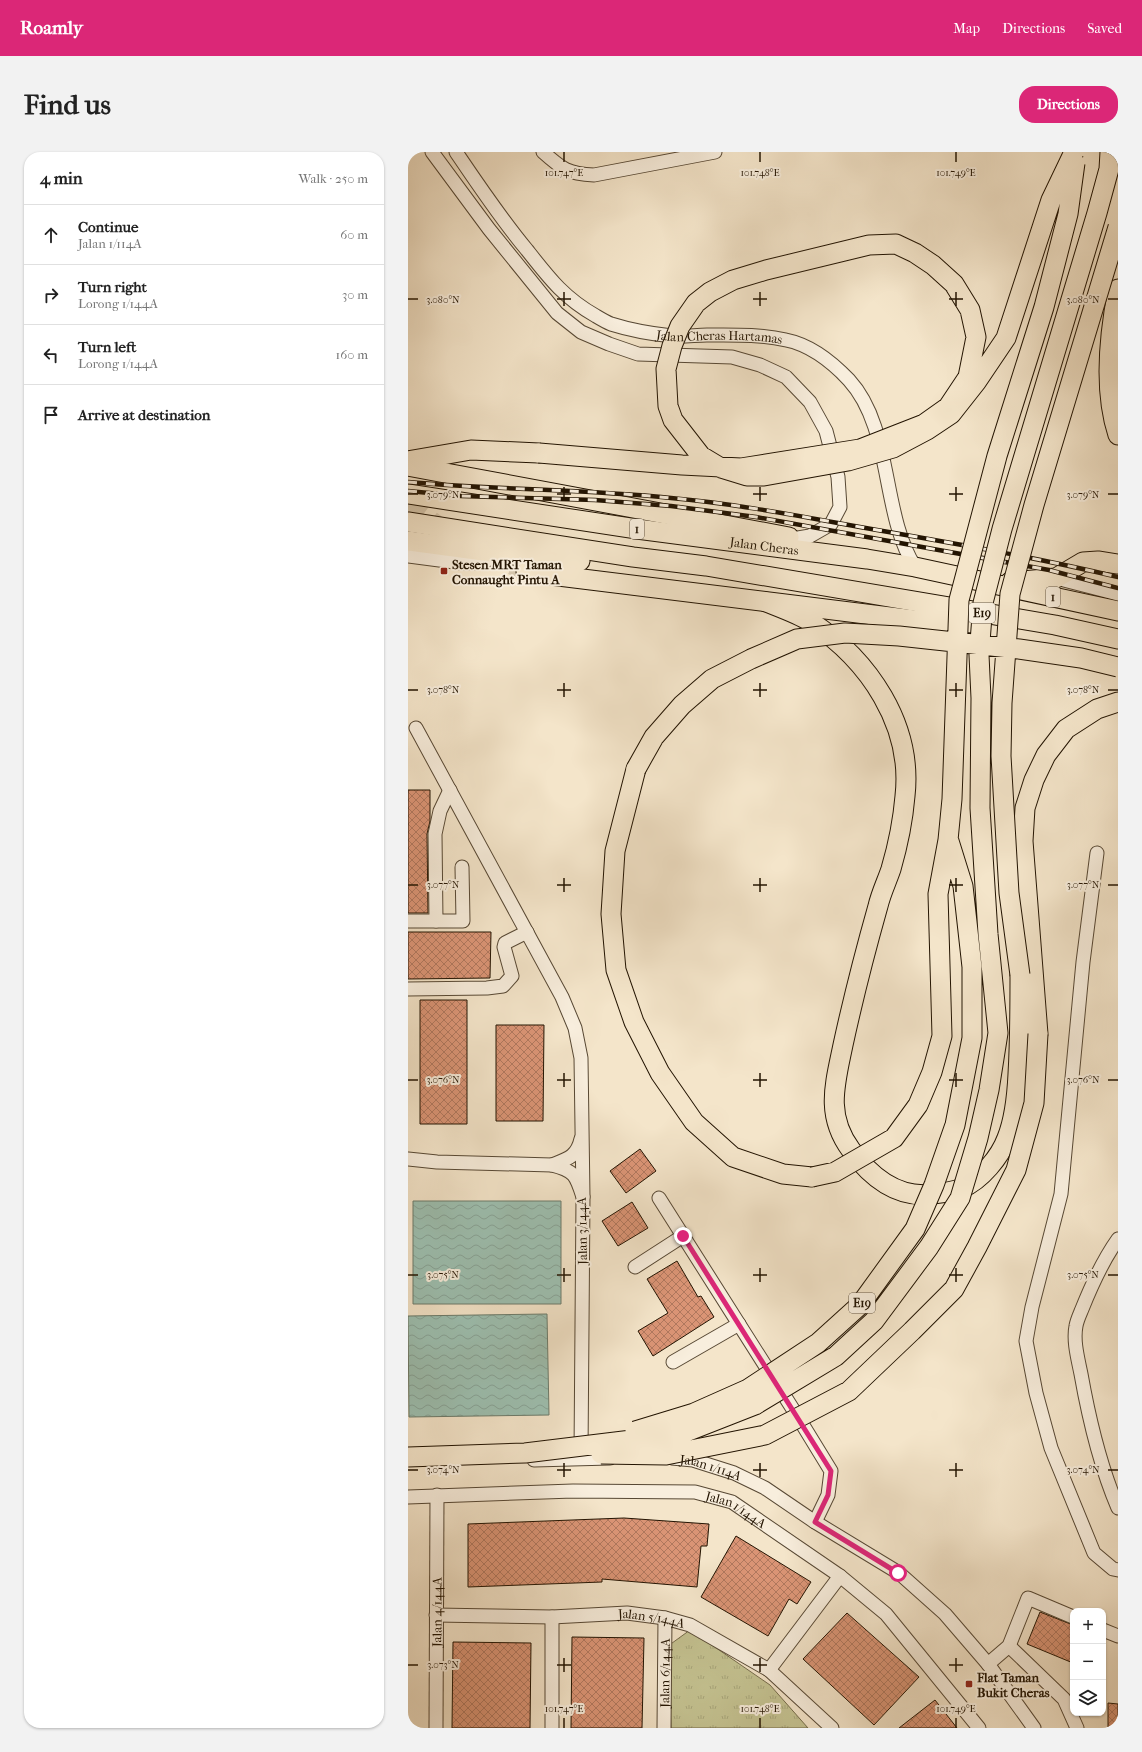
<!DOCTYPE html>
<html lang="en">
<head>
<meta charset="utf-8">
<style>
  body { margin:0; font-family:"IM FELL French Canon",serif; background:#f2f2f2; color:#222 }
  .controls { position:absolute; right:12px; bottom:12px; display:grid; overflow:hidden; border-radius:8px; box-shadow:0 1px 3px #0004 }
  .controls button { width:36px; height:36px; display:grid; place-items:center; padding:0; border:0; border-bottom:1px solid #e0e0e0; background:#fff; color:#222; font:20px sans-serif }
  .stop { position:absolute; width:12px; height:12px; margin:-9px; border:3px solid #db2777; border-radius:50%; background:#fff }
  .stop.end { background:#db2777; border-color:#fff; box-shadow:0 1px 4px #0008 }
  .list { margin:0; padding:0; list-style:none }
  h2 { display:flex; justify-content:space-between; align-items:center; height:52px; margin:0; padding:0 16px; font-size:17px }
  h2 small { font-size:13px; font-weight:400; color:#767676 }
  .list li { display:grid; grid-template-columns:26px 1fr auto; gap:12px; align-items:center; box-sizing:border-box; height:60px; padding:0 16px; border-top:1px solid #e0e0e0 }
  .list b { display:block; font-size:15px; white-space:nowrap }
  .list p { margin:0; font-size:13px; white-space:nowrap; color:#767676 }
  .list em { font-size:13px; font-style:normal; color:#767676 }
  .icon { flex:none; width:22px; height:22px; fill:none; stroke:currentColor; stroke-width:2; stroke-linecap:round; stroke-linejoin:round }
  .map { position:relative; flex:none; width:710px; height:1576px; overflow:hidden; border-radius:16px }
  header { display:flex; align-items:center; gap:24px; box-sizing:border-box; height:56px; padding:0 20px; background:#db2777; color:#fff }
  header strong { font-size:19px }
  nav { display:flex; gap:22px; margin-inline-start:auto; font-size:14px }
  .intro { display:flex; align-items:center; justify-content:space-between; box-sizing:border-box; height:96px; padding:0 24px }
  h1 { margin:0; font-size:28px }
  .button { padding:10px 18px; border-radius:16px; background:#db2777; color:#fff; font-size:14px; font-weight:700 }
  main { display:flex; gap:24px; padding:0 24px }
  aside { flex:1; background:#fff; border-radius:16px; box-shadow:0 1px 3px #0004 }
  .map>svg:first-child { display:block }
</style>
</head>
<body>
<header>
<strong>Roamly</strong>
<nav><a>Map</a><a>Directions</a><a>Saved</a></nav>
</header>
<div class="intro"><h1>Find us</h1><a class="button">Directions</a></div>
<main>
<aside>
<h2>4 min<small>Walk · 250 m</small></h2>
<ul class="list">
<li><svg class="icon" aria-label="ahead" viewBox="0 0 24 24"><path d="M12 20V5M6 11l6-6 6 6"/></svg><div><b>Continue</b><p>Jalan 1/114A</p></div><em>60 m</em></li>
<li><svg class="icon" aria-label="right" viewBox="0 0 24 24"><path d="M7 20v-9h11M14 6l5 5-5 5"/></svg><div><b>Turn right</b><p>Lorong 1/144A</p></div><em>30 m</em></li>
<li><svg class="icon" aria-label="left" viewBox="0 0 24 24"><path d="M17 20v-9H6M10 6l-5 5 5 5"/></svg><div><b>Turn left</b><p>Lorong 1/144A</p></div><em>160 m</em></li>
<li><svg class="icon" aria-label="arrive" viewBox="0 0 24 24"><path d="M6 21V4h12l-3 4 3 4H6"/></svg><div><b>Arrive at destination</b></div></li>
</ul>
</aside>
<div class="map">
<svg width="710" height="1576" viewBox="0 0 710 1576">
  <defs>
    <pattern id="grass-tufts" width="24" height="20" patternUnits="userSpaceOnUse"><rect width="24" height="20" fill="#c4c291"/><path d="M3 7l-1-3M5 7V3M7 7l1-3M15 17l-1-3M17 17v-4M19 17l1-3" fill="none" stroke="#a8a67b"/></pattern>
    <pattern id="water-waves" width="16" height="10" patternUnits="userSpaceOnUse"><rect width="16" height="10" fill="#9dc0b1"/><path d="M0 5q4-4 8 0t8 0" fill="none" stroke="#87a497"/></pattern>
    <pattern id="building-cross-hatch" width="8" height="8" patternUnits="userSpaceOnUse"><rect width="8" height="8" fill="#da9475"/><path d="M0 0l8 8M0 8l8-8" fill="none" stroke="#b0785e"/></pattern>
  </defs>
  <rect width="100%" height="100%" fill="#f4e5ca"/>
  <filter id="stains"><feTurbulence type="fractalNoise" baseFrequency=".005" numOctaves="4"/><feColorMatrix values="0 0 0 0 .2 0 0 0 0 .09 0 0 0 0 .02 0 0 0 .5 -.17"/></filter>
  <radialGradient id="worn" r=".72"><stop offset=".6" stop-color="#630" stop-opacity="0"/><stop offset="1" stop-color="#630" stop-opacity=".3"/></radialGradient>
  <!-- grass -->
  <path fill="url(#grass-tufts)" stroke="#746b4a" d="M 282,1478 L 362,1533 L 400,1576 L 263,1576 L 260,1494 Z"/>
  <!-- water -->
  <path fill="url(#water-waves)" stroke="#6c7b6b" d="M 5,1049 L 153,1049 L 153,1152 L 5,1152 Z
    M 139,1162 L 141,1263 L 1,1265 L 0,1164 Z"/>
  <!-- building -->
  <path fill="url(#building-cross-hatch)" stroke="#231402" d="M 0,638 L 22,638 L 22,669 L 19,682 L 20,761 L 0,761 Z
    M 0,780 L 83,780 L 82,826 L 0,827 Z
    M 12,848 L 59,848 L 59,972 L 12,972 Z
    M 88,873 L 136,873 L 135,969 L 88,969 Z
    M 232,997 L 248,1019 L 218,1041 L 202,1019 Z
    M 224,1050 L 240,1076 L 210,1094 L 194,1069 Z
    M 269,1109 L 290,1145 L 293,1144 L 306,1165 L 245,1204 L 230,1179 L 260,1161 L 239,1127 Z
    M 216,1366 L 301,1372 L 299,1394 L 293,1394 L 289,1435 L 194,1427 L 194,1430 L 60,1435 L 60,1372 Z
    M 328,1384 L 403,1430 L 389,1452 L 381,1447 L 360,1484 L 293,1445 Z
    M 632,1460 L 665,1473 L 665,1511 L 619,1492 Z
    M 439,1461 L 511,1525 L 466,1573 L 395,1507 Z
    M 164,1485 L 236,1486 L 234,1576 L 163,1576 Z
    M 45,1490 L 123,1491 L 122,1576 L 44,1576 Z
    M 527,1548 L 549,1576 L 491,1576 Z
    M 700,1551 L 710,1552 L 710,1576 L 700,1576 Z"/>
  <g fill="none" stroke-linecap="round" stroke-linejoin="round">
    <!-- highway-tunnel -->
    <path stroke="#d5c6ac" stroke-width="19" stroke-dasharray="19 10" stroke-linecap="butt" d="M 0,351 L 36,378
      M 78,401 L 118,420"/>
    <defs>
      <g id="minor">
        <path d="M 24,0 L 81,77 L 149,161 L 173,180 L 201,192 L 230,202 L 324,205 L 352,213 L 378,225 L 402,250 L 418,279 L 430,325 L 432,355 L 423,372 L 402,384 L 390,386"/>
        <path id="s1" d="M 48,0 C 71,34 93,67 119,98 C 141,126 156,146 188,164 C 193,167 198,170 203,172 C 222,178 245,182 264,184 C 276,185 288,183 299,183 C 324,183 353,182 378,188 C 403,193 424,210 441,228 C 485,276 473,362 507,415"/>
        <path d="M 135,0 C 154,17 160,22 186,23 L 307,0"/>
        <path d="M 0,404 L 54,411 L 66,411 L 92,405"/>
        <path d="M 648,426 L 710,442"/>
        <path d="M 8,576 L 154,845 L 167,876 L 173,906 L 175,1045"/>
        <path d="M 42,638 L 32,659 L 27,682 L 28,769 L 55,769 L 54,715"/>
        <path d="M 689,701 L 675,810 L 653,1042 L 624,1155 L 618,1189 L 628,1241 L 643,1296 L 686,1401 L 705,1417 L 710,1418"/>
        <path d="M 0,769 L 28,769"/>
        <path d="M 0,837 L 79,836 L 95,834 L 104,824 L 96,795 L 97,791 L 119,780"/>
        <path d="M 0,1007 L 29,1010 L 144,1013 C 167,1019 168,1023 175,1045 L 173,1302"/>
        <path d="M 144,1013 C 159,1007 169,1005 173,987"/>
        <path d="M 251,1046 L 393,1270 L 423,1319 L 420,1343 L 407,1370"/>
        <path d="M 710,1087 C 695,1108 684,1132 674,1157 C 672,1162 669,1168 668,1174 C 665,1189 670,1207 673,1222 C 681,1267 692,1314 710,1356"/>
        <path d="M 227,1115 L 275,1084"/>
        <path d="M 265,1210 L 331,1172"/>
        <path id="s2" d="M 264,1306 L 285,1308 L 326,1321 L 357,1336 L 407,1370 L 491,1421 L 537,1462 L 580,1512 L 626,1576"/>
        <path d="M 126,1308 L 202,1306"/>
        <path id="s3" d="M 0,1345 L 165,1339 L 287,1340 L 324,1350 L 432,1424 L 478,1462 L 571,1576"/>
        <path id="s4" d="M 28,1463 L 144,1465 L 219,1461 L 257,1466 L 282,1473 L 361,1518 L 424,1576"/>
        <path d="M 144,1465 L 144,1576"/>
        <path d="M 695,1478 L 710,1484"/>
        <path d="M 601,1494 L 656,1547 L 669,1576"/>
        <path d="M 580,1512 L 601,1494 L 620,1446 L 665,1465"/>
        <path d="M 361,1518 L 432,1424"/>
        <path id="s5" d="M 28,1576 L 29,1343"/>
        <path id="s6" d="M 256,1576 L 257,1466"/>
      </g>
      <g id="highway">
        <path d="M 710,137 C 701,183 695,238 710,283"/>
        <path d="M 0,309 L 63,298 L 131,301"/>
        <path d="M 0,314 L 381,385"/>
        <path id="s7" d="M 0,342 L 229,377 L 459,407 L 507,415 L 710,459"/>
        <path d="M 0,370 L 225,405 L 298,414 L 647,473 L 710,487"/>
        <path d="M 0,389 L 105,403 L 172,409"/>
        <path d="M 118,420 L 506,468 L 566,471"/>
        <path d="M 602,430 L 648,426 L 675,410 L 690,409 L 710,412"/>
        <path d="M 358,450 C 373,456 390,462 403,470 C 461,508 505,573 497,644 C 495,668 490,693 483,717 C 479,729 473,741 470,754 C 457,800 445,847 435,893 C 427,932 417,963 443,998 C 462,1024 489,1047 525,1042 C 534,1041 545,1040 554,1036 C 573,1028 592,1005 599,986 C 607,966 609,943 610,922 C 612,889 612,857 612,823"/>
        <path d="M 228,617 L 207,699 L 203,762 L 208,818 L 226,870 L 252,921 L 286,970 L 325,1005 L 375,1022 L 404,1025"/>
        <path d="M 630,882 L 615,689 L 617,656 L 626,628 L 638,603 L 658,577 L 689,557 L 710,550"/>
      </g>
    </defs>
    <!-- minor casing -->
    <use href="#minor" stroke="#574834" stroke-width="15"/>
    <!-- highway casing -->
    <use href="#highway" stroke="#231402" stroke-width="21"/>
    <!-- minor -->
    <use href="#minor" stroke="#f8eedd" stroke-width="13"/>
    <!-- highway -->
    <use href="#highway" stroke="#f4e5ca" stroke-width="19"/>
    <defs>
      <path id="rail" d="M 0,330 C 87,338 175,337 263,346 C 332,352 401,366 469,378 C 550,392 630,406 710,425
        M 0,339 L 53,344 L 187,348 L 263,354 L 348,365 L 641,418 L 710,436"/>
    </defs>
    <!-- rail casing -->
    <use href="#rail" stroke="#231402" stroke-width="4.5"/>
    <!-- rail -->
    <use href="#rail" stroke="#f8eedd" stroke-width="3" stroke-dasharray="9" stroke-linecap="butt"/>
    <defs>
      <path id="highway-bridge" d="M 131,301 L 274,313 L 333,316 L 452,297 L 516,272 L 540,255 L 560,225 L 568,185 L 562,158 L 546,132 L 525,113 L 507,101 L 488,92 L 461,93 L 358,118 L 325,128 L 302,140 L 288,151 L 272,174 L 264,194 L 258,217 L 260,254 L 265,268 L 293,304 L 313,316 L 339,324 L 356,324 L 440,309 L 485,296 L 519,278 L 543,262 L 569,229 L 598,186 L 643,48 L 666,0
        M 228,617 L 246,585 L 274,553 L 304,527 L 343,507 L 389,487 L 437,481 L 491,484 L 611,497 L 673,506 L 710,515
        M 612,823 L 601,741 L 593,604 L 594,551 L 602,442 L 626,353 L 710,75
        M 404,1025 L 427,1020 L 486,986 L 510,953 L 524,920 L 534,884 L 530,742 L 540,688 L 544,647 L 551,448 L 589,304 L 636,155 L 660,62 L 667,11
        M 227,1279 L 286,1261 L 340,1237 L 410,1191 L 452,1153 L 507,1077 L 526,1033 L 547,973 L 564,886 L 564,815 L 555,734 L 541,689
        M 193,1302 L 258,1303 L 357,1283 L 441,1239 L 504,1179 L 546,1137 L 569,1095 L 608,1018 L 626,951 L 630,882
        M 0,1305 L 117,1301 L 273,1282 L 347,1253 L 428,1204 L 466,1169 L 521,1095 L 552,1046 L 570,986 L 581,938 L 590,881 L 580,782 L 572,656 L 573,546 L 571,503 L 575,451 L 594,377 L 689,61 L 701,17 L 702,0"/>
    </defs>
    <!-- highway-bridge casing -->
    <use href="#highway-bridge" stroke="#231402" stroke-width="21" stroke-linecap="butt"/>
    <!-- highway-bridge -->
    <use href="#highway-bridge" stroke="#f4e5ca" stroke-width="19"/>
  </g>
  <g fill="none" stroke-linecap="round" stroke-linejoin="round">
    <!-- route -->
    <path stroke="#db2777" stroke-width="5" d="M 275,1084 L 423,1319 L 420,1343 L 407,1370 L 490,1421"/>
  </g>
  <!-- ticks -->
  <path fill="none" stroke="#231402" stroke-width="1.5" d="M 156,0 L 156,10M 352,0 L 352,10M 548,0 L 548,10M 156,140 L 156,154M 352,140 L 352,154M 548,140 L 548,154M 0,147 L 10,147M 149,147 L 163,147M 345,147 L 359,147M 541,147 L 555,147M 700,147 L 710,147M 156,335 L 156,349M 352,335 L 352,349M 548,335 L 548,349M 0,342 L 10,342M 149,342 L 163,342M 345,342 L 359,342M 541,342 L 555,342M 700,342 L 710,342M 156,531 L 156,545M 352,531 L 352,545M 548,531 L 548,545M 0,538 L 10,538M 149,538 L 163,538M 345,538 L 359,538M 541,538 L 555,538M 700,538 L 710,538M 156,726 L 156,740M 352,726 L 352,740M 548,726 L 548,740M 0,733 L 10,733M 149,733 L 163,733M 345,733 L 359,733M 541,733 L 555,733M 700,733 L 710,733M 156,921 L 156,935M 352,921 L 352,935M 548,921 L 548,935M 0,928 L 10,928M 149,928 L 163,928M 345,928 L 359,928M 541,928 L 555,928M 700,928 L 710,928M 156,1116 L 156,1130M 352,1116 L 352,1130M 548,1116 L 548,1130M 0,1123 L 10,1123M 149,1123 L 163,1123M 345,1123 L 359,1123M 541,1123 L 555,1123M 700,1123 L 710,1123M 156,1311 L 156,1325M 352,1311 L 352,1325M 548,1311 L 548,1325M 0,1318 L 10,1318M 149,1318 L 163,1318M 345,1318 L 359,1318M 541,1318 L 555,1318M 700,1318 L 710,1318M 156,1506 L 156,1520M 352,1506 L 352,1520M 548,1506 L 548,1520M 0,1513 L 10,1513M 149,1513 L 163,1513M 345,1513 L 359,1513M 541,1513 L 555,1513M 156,1566 L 156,1576M 352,1566 L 352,1576M 548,1566 L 548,1576"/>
  <!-- markers -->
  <g fill="#8f2418" stroke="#f8eedd" stroke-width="1.5">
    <rect x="32" y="415" width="8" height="8" rx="2"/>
    <rect x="557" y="1528" width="8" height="8" rx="2"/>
  </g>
  <g text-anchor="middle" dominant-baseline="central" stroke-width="4" stroke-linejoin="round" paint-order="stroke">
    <!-- shield labels -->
    <g fill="#f8eedd" stroke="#635544" stroke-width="1">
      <rect x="222" y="367" width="14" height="20" rx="3"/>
      <rect x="638" y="435" width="14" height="20" rx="3"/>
      <rect x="561" y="451" width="26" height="20" rx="3"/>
      <rect x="441" y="1141" width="26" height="20" rx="3"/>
    </g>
    <g font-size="12" font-weight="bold" fill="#231402">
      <text x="229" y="377">1</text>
      <text x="645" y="445">1</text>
      <text x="574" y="461">E19</text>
      <text x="454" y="1151">E19</text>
    </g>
    <!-- street labels -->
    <g font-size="13" fill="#231402" stroke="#f8eedd">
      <text stroke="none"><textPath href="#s1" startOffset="344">Jalan Cheras Hartamas</textPath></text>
      <text stroke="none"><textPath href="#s7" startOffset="360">Jalan Cheras</textPath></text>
      <text transform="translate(174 1079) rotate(-91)">Jalan 3/144A</text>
      <text stroke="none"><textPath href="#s2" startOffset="40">Jalan 1/114A</textPath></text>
      <text stroke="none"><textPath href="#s3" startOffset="332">Jalan 1/144A</textPath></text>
      <text stroke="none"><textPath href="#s5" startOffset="116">Jalan 4/144A</textPath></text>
      <text stroke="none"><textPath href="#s4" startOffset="216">Jalan 5/144A</textPath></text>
      <text stroke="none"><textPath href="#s6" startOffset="55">Jalan 6/144A</textPath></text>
    </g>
    <!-- poi labels -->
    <g font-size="13" font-weight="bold" fill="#231402" stroke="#f8eedd" text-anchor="start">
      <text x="44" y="412">Stesen MRT Taman<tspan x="44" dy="15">Connaught Pintu A</tspan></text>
      <text x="569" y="1525">Flat Taman<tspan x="569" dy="15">Bukit Cheras</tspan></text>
    </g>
  </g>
  <g font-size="10" text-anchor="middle" fill="#231402" stroke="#f8eedd" stroke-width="4" stroke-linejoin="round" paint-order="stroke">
    <text x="156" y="24">101.747°E</text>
    <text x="352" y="24">101.748°E</text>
    <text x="548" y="24">101.749°E</text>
    <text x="35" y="151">3.080°N</text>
    <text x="675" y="151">3.080°N</text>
    <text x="35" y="346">3.079°N</text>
    <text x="675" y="346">3.079°N</text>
    <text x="35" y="541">3.078°N</text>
    <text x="675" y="541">3.078°N</text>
    <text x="35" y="736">3.077°N</text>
    <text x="675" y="736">3.077°N</text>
    <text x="35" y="931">3.076°N</text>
    <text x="675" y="931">3.076°N</text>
    <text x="35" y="1126">3.075°N</text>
    <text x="675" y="1126">3.075°N</text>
    <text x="35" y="1321">3.074°N</text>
    <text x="675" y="1321">3.074°N</text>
    <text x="35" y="1516">3.073°N</text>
    <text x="156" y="1560">101.747°E</text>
    <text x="352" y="1560">101.748°E</text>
    <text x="548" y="1560">101.749°E</text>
  </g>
  <rect width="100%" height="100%" filter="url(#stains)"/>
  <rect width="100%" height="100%" fill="url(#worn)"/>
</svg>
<div class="controls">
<button>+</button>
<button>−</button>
<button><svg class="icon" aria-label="layers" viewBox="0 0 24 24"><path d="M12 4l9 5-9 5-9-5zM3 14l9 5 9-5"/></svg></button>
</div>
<div class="stop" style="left:490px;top:1421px"></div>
<div class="stop end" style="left:275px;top:1084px"></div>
</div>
</main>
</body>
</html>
